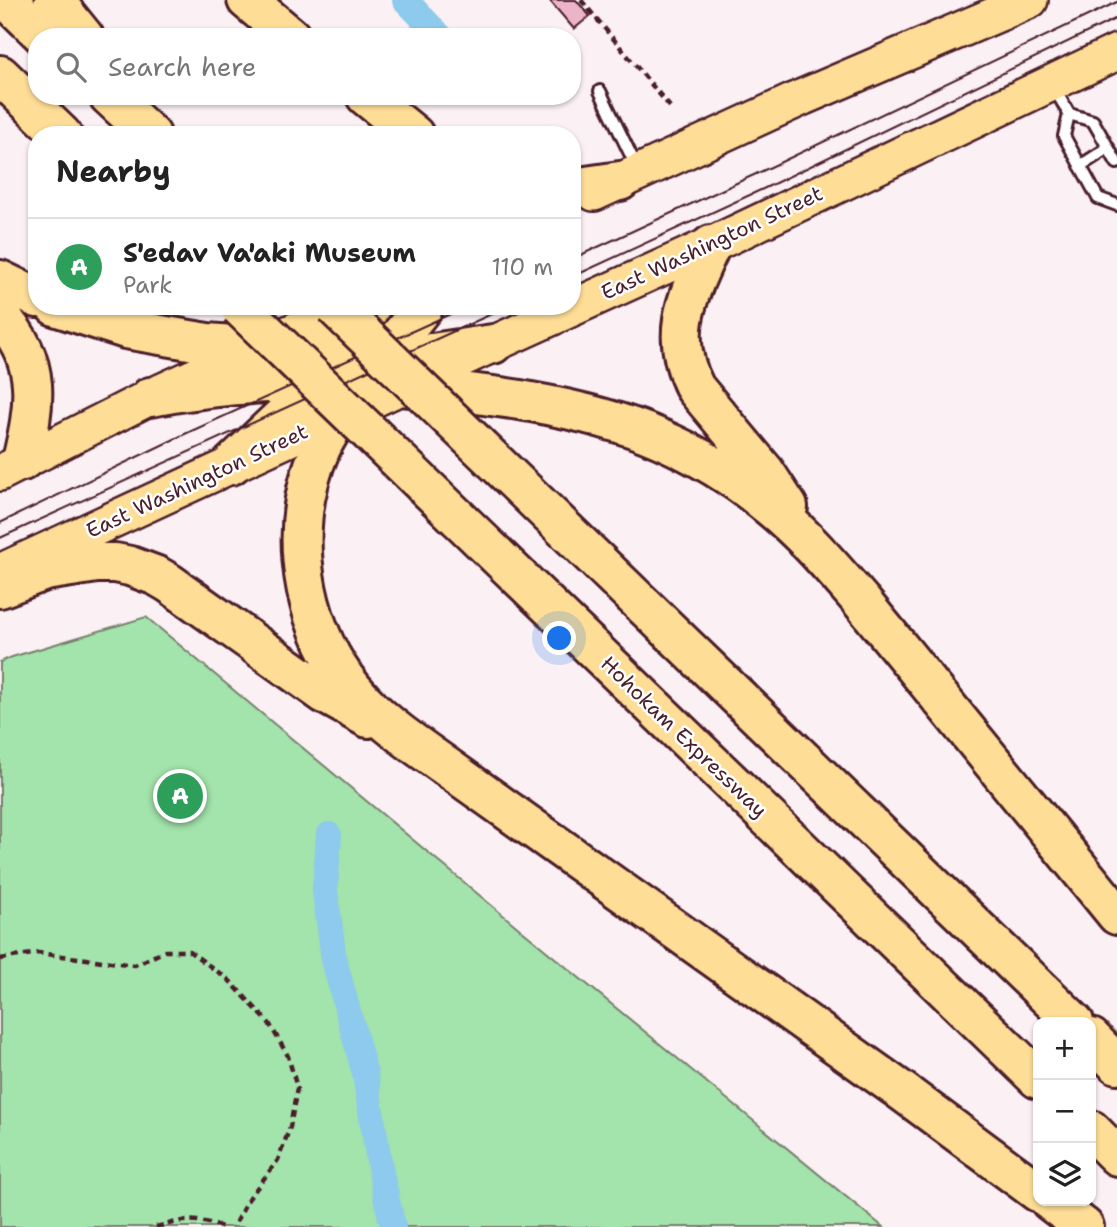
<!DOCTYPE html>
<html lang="en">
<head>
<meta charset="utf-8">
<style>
  body { margin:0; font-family:"Shantell Sans",sans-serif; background:#f6f6f6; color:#222 }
  .controls { position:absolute; right:21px; bottom:21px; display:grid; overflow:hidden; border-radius:14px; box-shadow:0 2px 5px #0004 }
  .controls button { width:63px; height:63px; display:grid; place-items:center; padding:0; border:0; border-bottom:2px solid #e0e0e0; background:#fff; color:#222; font:35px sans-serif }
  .you { position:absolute; left:560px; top:639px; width:24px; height:24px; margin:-18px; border:5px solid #fff; border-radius:50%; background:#1a73e8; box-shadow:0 0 0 10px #1a73e833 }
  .badge { display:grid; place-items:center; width:46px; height:46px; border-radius:50%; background:#0b8043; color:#fff; font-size:23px; font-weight:700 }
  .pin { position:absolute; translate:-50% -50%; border:4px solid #fff; box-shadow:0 2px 7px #0006 }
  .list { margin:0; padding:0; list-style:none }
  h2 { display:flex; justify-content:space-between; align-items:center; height:91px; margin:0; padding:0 28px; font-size:30px }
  h2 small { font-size:23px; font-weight:400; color:#767676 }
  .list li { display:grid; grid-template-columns:46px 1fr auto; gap:21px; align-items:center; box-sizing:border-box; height:98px; padding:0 28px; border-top:2px solid #e0e0e0 }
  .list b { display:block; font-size:26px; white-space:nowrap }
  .list p { margin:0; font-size:23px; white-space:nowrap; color:#767676 }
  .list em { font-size:23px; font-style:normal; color:#767676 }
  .icon { flex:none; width:38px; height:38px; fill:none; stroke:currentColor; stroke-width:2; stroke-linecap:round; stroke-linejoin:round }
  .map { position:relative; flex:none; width:1117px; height:1227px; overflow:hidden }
  .search { position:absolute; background:#fff; box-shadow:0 2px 5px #0004; left:28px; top:28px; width:553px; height:77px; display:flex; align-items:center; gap:18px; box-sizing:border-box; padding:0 24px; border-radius:28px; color:#767676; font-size:26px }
  .panel { position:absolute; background:#fff; box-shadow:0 2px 5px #0004; left:28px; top:126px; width:553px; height:189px; border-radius:28px }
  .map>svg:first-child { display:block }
</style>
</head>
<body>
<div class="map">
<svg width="1117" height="1227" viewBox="0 0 1117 1227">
  <rect width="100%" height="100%" fill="#fbf0f4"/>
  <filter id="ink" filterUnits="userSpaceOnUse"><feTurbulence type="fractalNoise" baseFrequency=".0143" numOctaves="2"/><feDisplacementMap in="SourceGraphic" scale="14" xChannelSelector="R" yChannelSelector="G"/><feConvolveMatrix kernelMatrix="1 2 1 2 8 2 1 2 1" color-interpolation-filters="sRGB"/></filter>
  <g filter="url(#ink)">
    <!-- green -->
    <path fill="#a3e3ac" stroke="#76816c" stroke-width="2" d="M 146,617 L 521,930 L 883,1227 L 0,1227 L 0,662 L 12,657 Z"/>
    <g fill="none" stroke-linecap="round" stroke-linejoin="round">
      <!-- canal -->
      <path stroke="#8dcaed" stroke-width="26" d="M 405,0 L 441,37
        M 329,835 L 325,890 L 334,960 L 365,1074 L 381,1173 L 393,1227"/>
    </g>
    <!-- building -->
    <path fill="#ecb4c9" stroke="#4a1f2b" stroke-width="2" d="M 549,0 L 576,0 L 590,16 L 574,29 Z"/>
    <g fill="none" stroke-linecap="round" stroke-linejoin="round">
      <defs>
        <path id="service" d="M 1053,86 L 1069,114
          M 600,91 L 637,168
          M 1117,163 L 1093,121 L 1069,114 L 1064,136 L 1098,198 L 1117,205
          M 1080,166 L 1108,148"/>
        <path id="primary" d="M 594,193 L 803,97 L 1030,0
          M 0,473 L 150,397 L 349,306
          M 0,572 L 493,344 L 711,245 L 1117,52"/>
        <path id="motorway" d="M 7,0 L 45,37
          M 54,0 L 84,37
          M 247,0 L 291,37
          M 0,75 L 62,135
          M 109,96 L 151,135
          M 366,96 L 414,135
          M 572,188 L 620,181
          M 711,245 C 688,296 667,333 695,388 L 765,472 L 788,507
          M 0,280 L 37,298
          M 55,306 L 126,329 L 207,343 L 383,356 L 432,353 L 493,344
          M 424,306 C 398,338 373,370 349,403 C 339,418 328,432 321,448 C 289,518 298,604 338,668 C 357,699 384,722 413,743 L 903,1092 L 1038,1192
          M 0,316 C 43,362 35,405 22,461
          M 400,386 C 483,393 585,405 661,439 C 700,456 737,479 769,506 C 804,534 833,569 862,602 L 1117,915
          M 150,397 C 213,385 279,380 343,383
          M 231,465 L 288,411 L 351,341 L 371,306
          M 522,488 L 1074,1022
          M 458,518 L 1038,1079
          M 0,588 L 45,571 L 97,563 L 115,563 L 130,566 L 157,576 L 169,583 L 325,694 L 368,718
          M 1091,1038 L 1117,1064
          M 1091,1130 L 1117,1156
          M 1050,1201 L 1084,1227"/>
      </defs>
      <!-- service casing -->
      <use href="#service" stroke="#4a1f2b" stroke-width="16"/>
      <!-- primary casing -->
      <use href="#primary" stroke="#4a1f2b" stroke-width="40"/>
      <!-- motorway casing -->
      <use href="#motorway" stroke="#4a1f2b" stroke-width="44"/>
      <!-- path -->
      <path stroke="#4a1f2b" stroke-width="4.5" stroke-dasharray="7 5" stroke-linecap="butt" d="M 581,0 L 671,108
        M 0,959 L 38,953 L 135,965 L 165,951 L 189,951 L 228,979 L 269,1023 L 288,1056 L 297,1088 L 290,1127 L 278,1160 L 247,1201 L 233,1227
        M 156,1227 C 184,1220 194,1217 222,1227"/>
      <!-- service -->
      <use href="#service" stroke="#fff" stroke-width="10"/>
      <!-- primary -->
      <use href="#primary" stroke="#fedd96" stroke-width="35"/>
      <!-- motorway -->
      <use href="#motorway" stroke="#fedd96" stroke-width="38"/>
      <!-- tram -->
      <path stroke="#4a1f2b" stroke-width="2" d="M 572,259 L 756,174 L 1117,2
        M 572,277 L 765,188 L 1117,18
        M 0,523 L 187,433 L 468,306
        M 0,538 L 509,306"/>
      <defs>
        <path id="motorway-bridge" d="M 239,306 L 458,518
          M 334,306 L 522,488"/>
      </defs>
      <!-- motorway-bridge casing -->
      <use href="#motorway-bridge" stroke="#4a1f2b" stroke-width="44" stroke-linecap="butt"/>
      <!-- motorway-bridge -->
      <use href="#motorway-bridge" stroke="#fedd96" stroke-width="38"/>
    </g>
  </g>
  <g text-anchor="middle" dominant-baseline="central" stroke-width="5" stroke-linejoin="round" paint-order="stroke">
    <!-- street labels -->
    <g font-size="21" fill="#4a1f2b" stroke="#fff">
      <text transform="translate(712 243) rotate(-25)">East Washington Street</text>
      <text transform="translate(197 481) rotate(-25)">East Washington Street</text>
      <text transform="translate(684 737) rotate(44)">Hohokam Expressway</text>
    </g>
  </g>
</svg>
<div class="controls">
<button>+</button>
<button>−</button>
<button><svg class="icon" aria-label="layers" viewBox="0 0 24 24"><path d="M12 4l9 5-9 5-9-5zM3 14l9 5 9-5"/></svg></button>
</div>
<div class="you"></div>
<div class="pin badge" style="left:180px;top:796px;background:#2e9e5b">A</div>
<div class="search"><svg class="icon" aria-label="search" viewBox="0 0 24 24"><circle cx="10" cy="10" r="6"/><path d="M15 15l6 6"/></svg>Search here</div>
<section class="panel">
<h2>Nearby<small></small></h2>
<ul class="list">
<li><span class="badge" style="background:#2e9e5b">A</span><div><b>S'edav Va'aki Museum</b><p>Park</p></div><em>110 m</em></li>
</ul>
</section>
</div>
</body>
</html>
